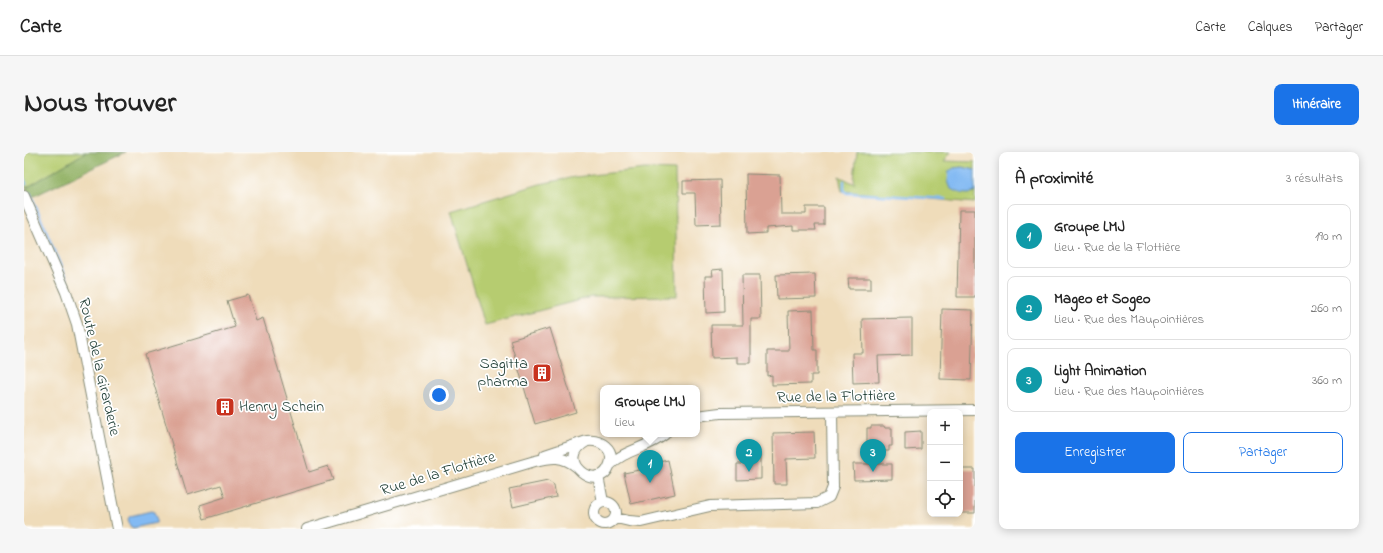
<!DOCTYPE html>
<html lang="fr">
<head>
<meta charset="utf-8">
<style>
  body { margin:0; font-family:"Indie Flower",sans-serif; background:#f6f6f6; color:#222 }
  .controls { position:absolute; right:12px; bottom:12px; display:grid; overflow:hidden; border-radius:8px; box-shadow:0 2px 10px #0003 }
  .controls button { width:36px; height:36px; display:grid; place-items:center; padding:0; border:0; border-bottom:1px solid #e0e0e0; background:#fff; color:#222; font:20px sans-serif }
  .you { position:absolute; left:415px; top:243px; width:14px; height:14px; margin:-10px; border:3px solid #fff; border-radius:50%; background:#1a73e8; box-shadow:0 0 0 6px #1a73e833 }
  .badge { display:grid; place-items:center; width:26px; height:26px; border-radius:50%; background:#1a73e8; color:#fff; font-size:13px; font-weight:700 }
  .pin { position:absolute; translate:-50% -33px; filter:drop-shadow(0 1px 2px #0008) }
  .pin::after { content:''; position:absolute; top:21px; width:14px; height:12px; background:inherit; clip-path:polygon(0 0,100% 0,50% 100%) }
  .popup { position:absolute; left:576px; top:233px; width:100px; height:52px; box-sizing:border-box; display:grid; place-content:center; border-radius:8px; background:#fff; filter:drop-shadow(0 1px 3px #0005); font-size:13px; white-space:nowrap; color:#767676 }
  .popup b { font-size:15px; color:#222 }
  .popup::after { content:''; position:absolute; left:50%; top:100%; margin-left:-8px; border:8px solid transparent; border-top-color:#fff }
  .list { margin:0; padding:0; list-style:none }
  h2 { display:flex; justify-content:space-between; align-items:center; height:52px; margin:0; padding:0 16px; font-size:17px }
  h2 small { font-size:13px; font-weight:400; color:#767676 }
  .list li { display:grid; grid-template-columns:26px 1fr auto; gap:12px; align-items:center; box-sizing:border-box; height:64px; margin:0 8px 8px; padding:0 8px; border:1px solid #e0e0e0; border-radius:8px }
  .list b { display:block; font-size:15px; white-space:nowrap }
  .list p { margin:0; font-size:13px; white-space:nowrap; color:#767676 }
  .list em { font-size:13px; font-style:normal; color:#767676 }
  .actions { display:flex; gap:8px; padding:12px 16px }
  .actions a { flex:1; padding:9px 0; border:1px solid #1a73e8; border-radius:8px; text-align:center; font-size:14px; color:#1a73e8 }
  .actions .main { background:#1a73e8; color:#fff }
  .icon { flex:none; width:22px; height:22px; fill:none; stroke:currentColor; stroke-width:2; stroke-linecap:round; stroke-linejoin:round }
  .map { position:relative; flex:none; width:951px; height:377px; overflow:hidden; border-radius:8px }
  header { display:flex; align-items:center; gap:24px; box-sizing:border-box; height:56px; padding:0 20px; background:#fff; border-bottom:1px solid #e0e0e0 }
  header strong { font-size:19px }
  nav { display:flex; gap:22px; margin-inline-start:auto; font-size:14px }
  .intro { display:flex; align-items:center; justify-content:space-between; box-sizing:border-box; height:96px; padding:0 24px }
  h1 { margin:0; font-size:28px }
  .button { padding:10px 18px; border-radius:8px; background:#1a73e8; color:#fff; font-size:14px; font-weight:700 }
  main { display:flex; gap:24px; padding:0 24px }
  aside { flex:1; background:#fff; border-radius:8px; box-shadow:0 2px 10px #0003 }
  .map>svg:first-child { display:block }
</style>
</head>
<body>
<header>
<strong>Carte</strong>
<nav><a>Carte</a><a>Calques</a><a>Partager</a></nav>
</header>
<div class="intro"><h1>Nous trouver</h1><a class="button">Itinéraire</a></div>
<main>
<div class="map">
<svg width="951" height="377" viewBox="0 0 951 377">
  <rect width="100%" height="100%" fill="#fff"/>
  <filter id="ink" filterUnits="userSpaceOnUse"><feTurbulence type="fractalNoise" baseFrequency=".025" numOctaves="2"/><feDisplacementMap in="SourceGraphic" scale="8" xChannelSelector="R" yChannelSelector="G"/><feConvolveMatrix kernelMatrix="1 2 1 2 8 2 1 2 1" color-interpolation-filters="sRGB"/></filter>
  <filter id="wash" filterUnits="userSpaceOnUse"><feTurbulence type="fractalNoise" baseFrequency=".012" numOctaves="4" result="noise"/><feDisplacementMap in="SourceGraphic" scale="16" xChannelSelector="R" yChannelSelector="G"/><feGaussianBlur stdDeviation="0.9" result="paint"/><feColorMatrix in="noise" values="0 0 0 0 0 0 0 0 0 0 0 0 0 0 0 0 0 1.4 0 .05"/><feComposite in="paint" operator="in"/></filter>
  <g filter="url(#wash)">
    <rect width="100%" height="100%" fill="#efdcba"/>
    <!-- green -->
    <path fill="#b6cc70" stroke="#6a8452" d="M 0,0 L 62,0 L 2,36 L 0,30 Z
      M 833,0 L 927,0 L 920,9 L 951,10 L 951,18 L 938,15 L 930,16 L 947,42 L 951,40 L 951,51 L 818,39 L 815,24 L 831,32 L 830,27 Z
      M 621,17 L 651,18 L 653,144 L 567,145 L 461,173 L 427,59 L 516,32 L 551,25 Z"/>
    <!-- forest -->
    <path fill="#90b062" stroke="#58764b" d="M 62,0 L 102,0 L 6,46 L 2,36 L 4,35 Z"/>
    <!-- water -->
    <path fill="#83baf3" stroke="#517c94" d="M 938,15 L 951,18 L 951,40 C 943,44 934,41 927,37 L 924,29 L 925,19 L 930,16 Z
      M 127,359 L 130,360 L 133,368 L 132,371 L 109,376 L 106,374 L 104,367 L 106,364 Z"/>
    <g fill="none" stroke-linecap="round" stroke-linejoin="round">
      <!-- stream -->
      <path stroke="#83baf3" stroke-width="2.5" d="M 0,27 L 2,32
        M 820,29 L 820,38 L 823,41 L 922,47
        M 6,41 L 55,158"/>
    </g>
    <g id="blocks">
      <!-- building -->
      <path fill="#daa193" d="M 722,22 L 756,23 L 757,62 L 782,62 L 782,55 L 800,55 L 800,73 L 791,73 L 792,78 L 769,78 L 769,74 L 742,76 L 742,81 L 723,82 Z
        M 696,28 L 697,72 L 672,73 L 671,41 L 659,41 L 659,29 Z
        M 935,58 L 951,58 L 951,145 L 933,145 Z
        M 699,117 L 700,160 L 682,161 L 681,124 L 689,124 L 688,118 Z
        M 791,122 L 792,146 L 753,147 L 752,123 Z
        M 718,123 L 736,123 L 737,167 L 727,167 L 727,211 L 713,211 L 713,205 L 688,206 L 687,173 L 719,173 Z
        M 824,126 L 847,126 L 847,137 L 825,137 Z
        M 224,143 L 232,169 L 239,166 L 285,320 L 304,314 L 309,328 L 180,367 L 176,353 L 201,345 L 197,333 L 163,343 L 121,202 L 211,175 L 203,149 Z
        M 918,157 L 949,158 L 947,228 L 916,227 Z
        M 789,158 L 790,198 L 793,198 L 793,223 L 787,223 L 787,232 L 748,233 L 748,223 L 743,224 L 743,199 L 765,199 L 764,159 Z
        M 888,166 L 888,203 L 854,204 L 855,230 L 829,231 L 828,201 L 839,201 L 838,167 Z
        M 526,176 L 552,260 L 511,272 L 486,188 Z
        M 847,274 L 860,274 L 861,276 L 868,276 L 868,294 L 865,294 L 865,299 L 843,299 L 843,276 L 847,276 Z
        M 897,279 L 897,297 L 881,298 L 881,280 Z
        M 790,280 L 791,306 L 762,307 L 763,332 L 750,332 L 749,281 Z
        M 723,302 L 737,302 L 737,327 L 713,328 L 713,312 L 723,312 Z
        M 644,308 L 651,342 L 607,352 L 600,321 L 636,314 L 635,310 Z
        M 829,312 L 868,312 L 868,327 L 830,328 Z
        M 936,317 L 951,317 L 951,361 L 936,361 Z
        M 524,329 L 530,333 L 532,345 L 489,355 L 485,337 Z"/>
    </g>
  </g>
  <g filter="url(#ink)">
    <use href="#blocks" fill-opacity="0" stroke="#878c77" stroke-width="1"/>
    <g fill="none" stroke-linecap="round" stroke-linejoin="round">
      <defs>
        <path id="minor" d="M 0,44 L 42,140 L 53,172 L 93,377
          M 673,264 L 696,261 L 951,258
          M 521,303 L 563,289 C 576,287 591,297 586,312 C 576,344 528,308 563,289
          M 586,313 C 600,298 624,296 641,282
          M 574,324 L 579,350
          M570 361a11 11 0 1 1 22 0a11 11 0 1 1-22 0Z
          M 592,366 L 605,369 L 617,370 L 686,354 L 793,351 L 805,345 L 809,335 L 808,260
          M 283,377 L 511,309 C 528,305 538,303 553,315"/>
      </defs>
      <!-- minor casing -->
      <use href="#minor" stroke="#878c77" stroke-width="12"/>
      <!-- minor -->
      <use href="#minor" stroke="#fff" stroke-width="10"/>
    </g>
  </g>
  <!-- icons -->
  <defs>
    <symbol id="building-square" viewBox="-11 -11 22 22"><rect x="-9" y="-9" width="18" height="18" rx="4" fill="#c8321e" stroke="#fff"/><path d="M-4-6H4V6H1V3H-1V6H-4ZM-2.5-4.3h1.7v1.8h-1.7ZM.8-4.3h1.7v1.8H.8ZM-2.5-1h1.7V.8h-1.7ZM.8-1h1.7V.8H.8Z" fill="#fff"/></symbol>
  </defs>
  <g fill-rule="evenodd">
    <use href="#building-square" x="507" y="210" width="22" height="22"/>
    <use href="#building-square" x="190" y="244" width="22" height="22"/>
  </g>
  <g text-anchor="middle" dominant-baseline="central" stroke-width="3.5" stroke-linejoin="round" paint-order="stroke">
    <!-- poi labels -->
    <g font-size="16" fill="#1f3d34" stroke="#fff" text-anchor="end">
      <text x="504" y="212">Sagitta<tspan x="504" dy="18">pharma</tspan></text>
      <text x="215" y="255" text-anchor="start">Henry Schein</text>
    </g>
    <!-- street labels -->
    <g font-size="16" fill="#1f3d34" stroke="#fff">
      <text transform="translate(75 215) rotate(77)">Route de la Girarderie</text>
      <text transform="translate(812 245) rotate(-1)">Rue de la Flottière</text>
      <text transform="translate(414 322) rotate(-17)">Rue de la Flottière</text>
    </g>
  </g>
</svg>
<div class="controls">
<button>+</button>
<button>−</button>
<button><svg class="icon" aria-label="locate" viewBox="0 0 24 24"><circle cx="12" cy="12" r="6"/><path d="M12 2v4M12 18v4M2 12h4M18 12h4"/></svg></button>
</div>
<div class="you"></div>
<div class="pin badge" style="left:626px;top:331px;background:#0f9aa8">1</div>
<div class="popup"><b>Groupe LMJ</b>Lieu</div>
<div class="pin badge" style="left:725px;top:320px;background:#0f9aa8">2</div>
<div class="pin badge" style="left:849px;top:320px;background:#0f9aa8">3</div>
</div>
<aside>
<h2>À proximité<small>3 résultats</small></h2>
<ul class="list">
<li><span class="badge" style="background:#0f9aa8">1</span><div><b>Groupe LMJ</b><p>Lieu · Rue de la Flottière</p></div><em>190 m</em></li>
<li><span class="badge" style="background:#0f9aa8">2</span><div><b>Mageo et Sogeo</b><p>Lieu · Rue des Maupointières</p></div><em>260 m</em></li>
<li><span class="badge" style="background:#0f9aa8">3</span><div><b>Light Animation</b><p>Lieu · Rue des Maupointières</p></div><em>360 m</em></li>
</ul>
<div class="actions"><a class="main">Enregistrer</a><a>Partager</a></div>
</aside>
</main>
</body>
</html>
